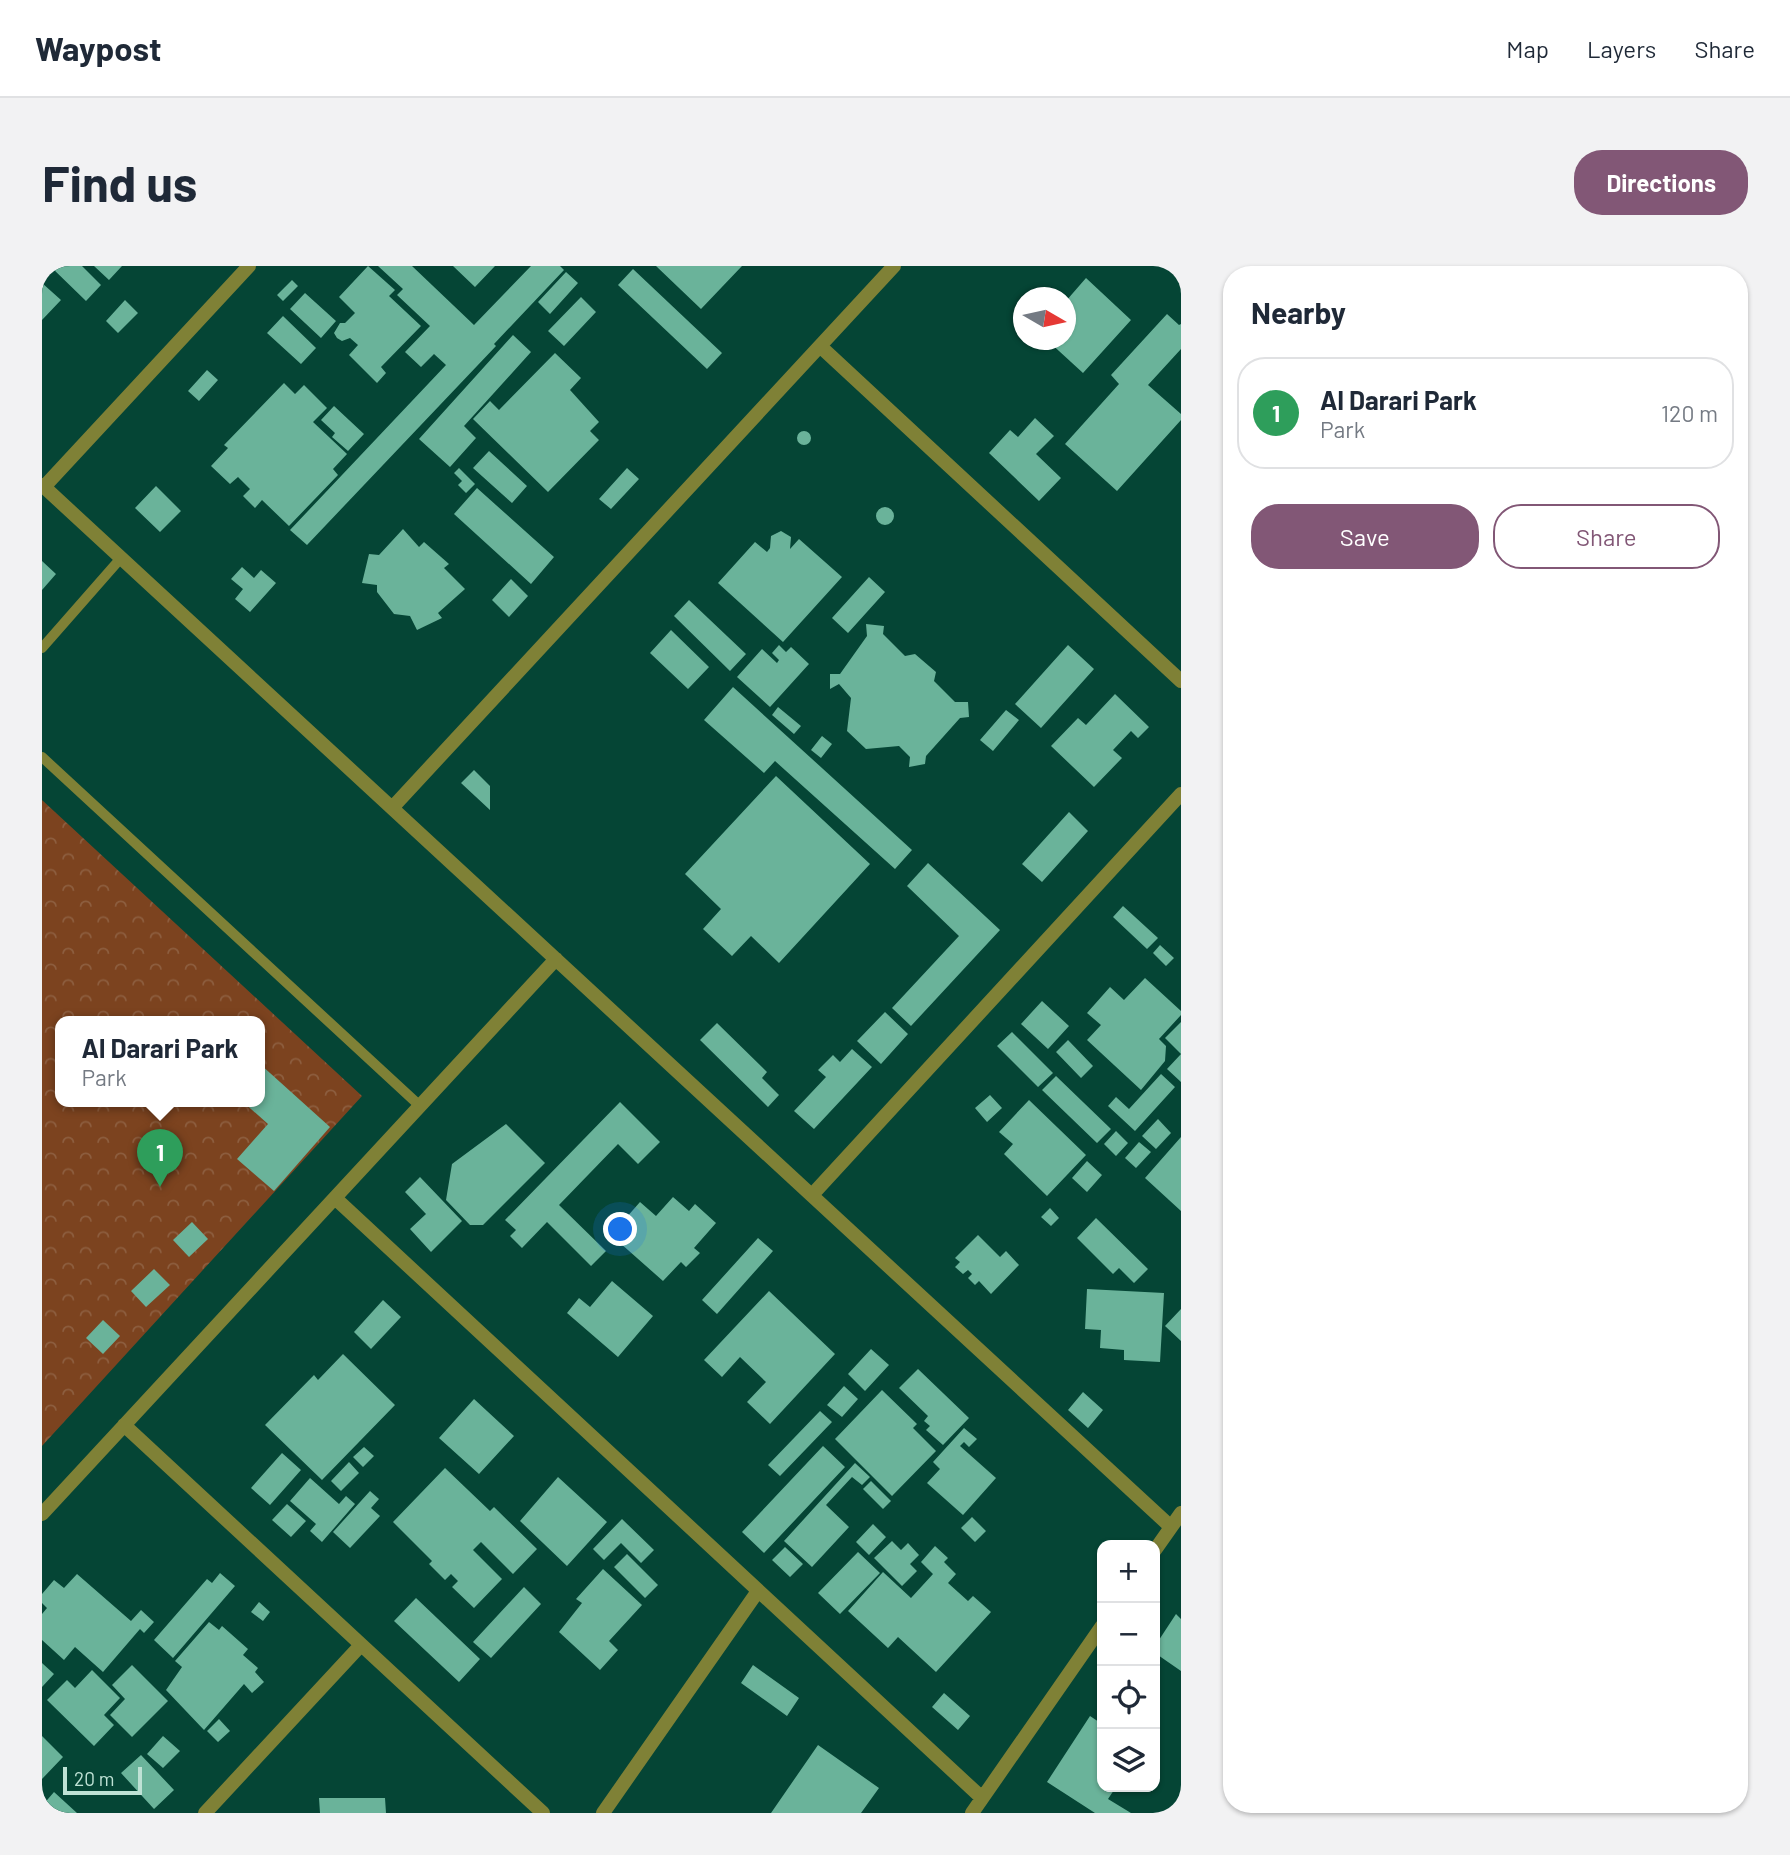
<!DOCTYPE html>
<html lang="en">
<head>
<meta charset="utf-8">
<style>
  body { margin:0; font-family:Barlow,sans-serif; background:#f2f2f3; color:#1f2937 }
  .controls { position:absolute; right:21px; bottom:21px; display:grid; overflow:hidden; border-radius:14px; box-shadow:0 2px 5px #0004 }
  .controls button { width:63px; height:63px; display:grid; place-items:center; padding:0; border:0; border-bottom:2px solid #e0e1e3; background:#fff; color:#1f2937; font:35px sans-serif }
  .compass { position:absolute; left:971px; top:21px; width:63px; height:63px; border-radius:50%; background:#fff; box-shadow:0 2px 5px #0004; rotate:99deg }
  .scale { position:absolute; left:21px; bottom:18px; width:79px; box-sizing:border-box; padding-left:7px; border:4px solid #bfe2d5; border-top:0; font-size:19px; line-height:24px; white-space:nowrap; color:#bfe2d5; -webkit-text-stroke:5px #054535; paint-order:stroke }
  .you { position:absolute; left:579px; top:964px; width:24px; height:24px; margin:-18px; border:5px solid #fff; border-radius:50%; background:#1a73e8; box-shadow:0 0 0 10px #1a73e833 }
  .badge { display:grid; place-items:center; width:46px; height:46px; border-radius:50%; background:#825776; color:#fff; font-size:23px; font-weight:700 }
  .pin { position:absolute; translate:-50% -58px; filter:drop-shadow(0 2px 4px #0008) }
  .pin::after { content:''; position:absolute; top:37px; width:24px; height:21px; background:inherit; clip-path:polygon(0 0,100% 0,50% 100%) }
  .popup { position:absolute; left:13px; top:750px; width:210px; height:91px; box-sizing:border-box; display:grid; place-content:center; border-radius:14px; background:#fff; filter:drop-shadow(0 2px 5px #0005); font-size:23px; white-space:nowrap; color:#747a83 }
  .popup b { font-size:26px; color:#1f2937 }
  .popup::after { content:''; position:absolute; left:50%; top:100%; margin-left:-14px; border:14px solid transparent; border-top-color:#fff }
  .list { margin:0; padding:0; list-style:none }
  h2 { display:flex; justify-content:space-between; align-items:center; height:91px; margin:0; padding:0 28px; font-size:30px }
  h2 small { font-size:23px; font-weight:400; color:#747a83 }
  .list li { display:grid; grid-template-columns:46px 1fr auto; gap:21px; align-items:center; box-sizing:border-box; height:112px; margin:0 14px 14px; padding:0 14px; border:2px solid #e0e1e3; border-radius:28px }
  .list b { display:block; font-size:26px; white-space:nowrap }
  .list p { margin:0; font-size:23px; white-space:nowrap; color:#747a83 }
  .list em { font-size:23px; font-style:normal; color:#747a83 }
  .actions { display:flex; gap:14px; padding:21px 28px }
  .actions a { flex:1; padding:16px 0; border:2px solid #825776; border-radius:28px; text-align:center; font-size:24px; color:#825776 }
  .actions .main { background:#825776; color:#fff }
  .icon { flex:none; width:38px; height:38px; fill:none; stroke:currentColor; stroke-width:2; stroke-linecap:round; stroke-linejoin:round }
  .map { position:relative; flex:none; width:1139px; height:1547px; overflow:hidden; border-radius:28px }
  header { display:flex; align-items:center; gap:42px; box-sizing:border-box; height:98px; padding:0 35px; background:#fff; border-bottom:2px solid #e0e1e3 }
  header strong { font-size:33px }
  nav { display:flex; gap:38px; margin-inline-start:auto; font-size:24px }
  .intro { display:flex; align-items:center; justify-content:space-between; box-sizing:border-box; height:168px; padding:0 42px }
  h1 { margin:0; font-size:49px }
  .button { padding:18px 32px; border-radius:28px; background:#825776; color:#fff; font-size:24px; font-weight:700 }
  main { display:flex; gap:42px; padding:0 42px }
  aside { flex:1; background:#fff; border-radius:28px; box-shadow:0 2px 5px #0004 }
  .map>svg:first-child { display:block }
</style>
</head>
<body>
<header>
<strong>Waypost</strong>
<nav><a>Map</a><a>Layers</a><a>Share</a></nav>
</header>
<div class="intro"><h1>Find us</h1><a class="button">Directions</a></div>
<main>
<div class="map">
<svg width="1139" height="1547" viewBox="0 0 1139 1547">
  <defs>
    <pattern id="park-crowns" width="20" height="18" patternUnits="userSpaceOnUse" patternTransform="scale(1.75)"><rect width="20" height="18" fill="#7c431f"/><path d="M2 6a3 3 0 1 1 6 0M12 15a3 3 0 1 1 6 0" fill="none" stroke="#8d5e3f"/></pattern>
  </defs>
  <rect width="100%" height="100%" fill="#054535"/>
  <!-- park -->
  <path fill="url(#park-crowns)" fill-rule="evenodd" d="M 0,534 L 320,830 L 0,1180 ZM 18,755 L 218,755 L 218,835 L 18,835 Z"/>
  <!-- building -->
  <path fill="#6ab39a" d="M 8,0 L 40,0 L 59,19 L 44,35 Z
    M 52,0 L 80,0 L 67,14 Z
    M 326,0 L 353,24 L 347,30 L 379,60 L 339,101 L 344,107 L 335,117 L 307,89 L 316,79 L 308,72 L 300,75 L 295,72 L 292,67 L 298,57 L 303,57 L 313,47 L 297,31 Z
    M 336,0 L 370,0 L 432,59 L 489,0 L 518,0 L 522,4 L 452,78 L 454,80 L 265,279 L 248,264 L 404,99 L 392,88 L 379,101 L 363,86 L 388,60 L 355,29 L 361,23 Z
    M 411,0 L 453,0 L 433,21 Z
    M 614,0 L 700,0 L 659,43 Z
    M 591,3 L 680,87 L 665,103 L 576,19 Z
    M 524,6 L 536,17 L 508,48 L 496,36 Z
    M 1044,12 L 1089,54 L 1041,107 L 1005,74 L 1024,74 L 1024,35 Z
    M 250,14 L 256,20 L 241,35 L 235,29 Z
    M 0,17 L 19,34 L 0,54 Z
    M 263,27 L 294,55 L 279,72 L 248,43 Z
    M 539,31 L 554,46 L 522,80 L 506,65 Z
    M 83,34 L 96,47 L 76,67 L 64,55 Z
    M 1125,48 L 1137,59 L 1139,58 L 1139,83 L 1106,119 L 1139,148 L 1139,154 L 1075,225 L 1023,178 L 1077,118 L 1069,109 Z
    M 241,50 L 274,82 L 259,98 L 225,67 Z
    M 471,69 L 489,86 L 422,160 L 434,172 L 408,201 L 377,173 Z
    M 513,87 L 539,112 L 528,124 L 557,156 L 548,165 L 557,174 L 506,226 L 431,153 L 448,135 L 457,144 Z
    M 165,104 L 176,114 L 157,135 L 146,125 Z
    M 242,117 L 253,128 L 262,119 L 285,142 L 271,156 L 305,188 L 291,203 L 296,209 L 247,260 L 220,234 L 213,242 L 201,230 L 208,223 L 196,211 L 188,218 L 169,200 L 186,182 L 182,179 Z
    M 292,140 L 322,168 L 306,185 L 290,171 L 293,167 L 279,154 Z
    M 993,152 L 1012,170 L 994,188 L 1019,212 L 997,235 L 947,187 L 968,164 L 976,171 Z
    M755 172a7 7 0 1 1 14 0a7 7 0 1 1-14 0Z
    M 447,185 L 485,220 L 470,237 L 431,202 Z
    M 417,202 L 433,218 L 424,227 L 416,219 L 420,215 L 412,207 Z
    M 585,202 L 597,213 L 569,243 L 557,233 Z
    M 114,220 L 139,245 L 118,266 L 93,242 Z
    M 435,222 L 512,291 L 489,318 L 412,248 Z
    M834 250a9 9 0 1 1 18 0a9 9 0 1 1-18 0Z
    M 361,263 L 377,281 L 382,276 L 407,298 L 402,302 L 423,323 L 396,347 L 400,352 L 375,364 L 368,350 L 352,348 L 335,326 L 335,319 L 320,317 L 327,288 L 337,289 Z
    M 739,265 L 749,271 L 748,283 L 757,273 L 800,311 L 741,376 L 676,317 L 713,276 L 725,286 L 728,282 L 729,270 Z
    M 0,295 L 14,308 L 0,324 Z
    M 200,301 L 212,312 L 219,304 L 234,317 L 208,346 L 193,333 L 201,323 L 189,313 Z
    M 827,311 L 843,326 L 806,367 L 790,352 Z
    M 469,313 L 486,330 L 467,351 L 450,334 Z
    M 647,334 L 704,388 L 688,405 L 632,350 Z
    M 824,358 L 842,360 L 841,368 L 863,390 L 873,388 L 894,406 L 892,415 L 913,436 L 926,436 L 927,451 L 918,452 L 884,490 L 883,498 L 867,501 L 868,491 L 857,480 L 824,483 L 805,465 L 809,432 L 797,418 L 788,423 L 788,408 L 798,408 L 825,370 Z
    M 629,364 L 667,401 L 646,423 L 608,387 Z
    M 737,379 L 744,386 L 749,381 L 767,398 L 728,441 L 695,411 L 720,383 L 735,397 L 737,394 L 730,387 Z
    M 1026,379 L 1052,403 L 999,462 L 973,438 Z
    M 691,421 L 870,584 L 853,603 L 733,495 L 722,507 L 662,454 Z
    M 1073,428 L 1107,461 L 1096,472 L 1089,465 L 1071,484 L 1080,492 L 1052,521 L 1009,480 L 1036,452 L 1044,459 Z
    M 736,441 L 759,460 L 752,468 L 730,449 Z
    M 964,444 L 977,454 L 951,485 L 938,474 Z
    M 780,470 L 790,478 L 779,492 L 769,484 Z
    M 432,504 L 448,520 L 448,544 L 419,517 Z
    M 734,510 L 828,598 L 737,697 L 709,670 L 690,690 L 661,663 L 679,643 L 643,608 Z
    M 1027,546 L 1046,565 L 1000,616 L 980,598 Z
    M 886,597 L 958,664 L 869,760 L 850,742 L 917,670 L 865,620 Z
    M 1081,640 L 1116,672 L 1105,683 L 1071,651 Z
    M 1118,679 L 1132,692 L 1124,700 L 1111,687 Z
    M 1103,712 L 1139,745 L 1139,749 L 1117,773 L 1124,780 L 1123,795 L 1099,824 L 1045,774 L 1059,759 L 1045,747 L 1068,721 L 1082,734 Z
    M 1000,735 L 1027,760 L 1006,783 L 979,758 Z
    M 843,746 L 866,768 L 839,798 L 815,775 Z
    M 1139,756 L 1139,816 L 1125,803 L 1139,788 L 1123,772 Z
    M 675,757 L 725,806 L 720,812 L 737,829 L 726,841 L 658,774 Z
    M 970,766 L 1011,807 L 996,821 L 955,780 Z
    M 1026,774 L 1051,800 L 1039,812 L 1014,786 Z
    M 810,783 L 830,801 L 772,863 L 752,845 L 784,811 L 776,804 L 791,789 L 798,796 Z
    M 218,798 L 288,861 L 232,925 L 195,893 L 226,858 L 200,835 L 218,835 Z
    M 1119,808 L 1133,821 L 1093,865 L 1066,840 L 1074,831 L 1087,843 Z
    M 1014,810 L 1069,863 L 1055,877 L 1000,824 Z
    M 948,829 L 960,842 L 945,856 L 933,842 Z
    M 987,834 L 1044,889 L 1005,930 L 962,888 L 971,878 L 957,866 Z
    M 578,836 L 618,876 L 596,898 L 576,878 L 517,939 L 564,985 L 549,1000 L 505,956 L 480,982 L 468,970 L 474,964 L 463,954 Z
    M 1116,853 L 1129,867 L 1114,883 L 1100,870 Z
    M 464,858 L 503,897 L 441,959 L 428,959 L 404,934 L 410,898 Z
    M 1074,865 L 1086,877 L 1074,890 L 1062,878 Z
    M 1139,871 L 1139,945 L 1103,912 Z
    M 1097,876 L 1109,886 L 1094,902 L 1083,892 Z
    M 1045,895 L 1060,909 L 1045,926 L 1030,912 Z
    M 378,911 L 420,955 L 389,986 L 368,963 L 384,948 L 363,926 Z
    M 631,931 L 647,945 L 653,938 L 674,957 L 652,982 L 658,987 L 644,1001 L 639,996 L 621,1015 L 569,969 L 598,936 L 614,950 Z
    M 1008,942 L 1017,952 L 1009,960 L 999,951 Z
    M 1054,952 L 1106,1003 L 1092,1017 L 1077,1002 L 1071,1008 L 1035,972 Z
    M 150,956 L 166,973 L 147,991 L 131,974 Z
    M 936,969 L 958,991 L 964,985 L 977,999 L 949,1028 L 937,1015 L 933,1019 L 926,1012 L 930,1008 L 926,1004 L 921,1008 L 913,1001 L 918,996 L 913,992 Z
    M 716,972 L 731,985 L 675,1048 L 660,1034 Z
    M 112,1003 L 128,1019 L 104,1041 L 89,1025 Z
    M 570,1015 L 611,1050 L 576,1091 L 525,1047 L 537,1032 L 548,1041 Z
    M 1045,1023 L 1122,1027 L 1118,1096 L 1082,1094 L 1082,1084 L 1058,1082 L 1059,1064 L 1043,1063 Z
    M 727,1025 L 793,1088 L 728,1158 L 705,1136 L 724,1116 L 698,1091 L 680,1111 L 662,1094 Z
    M 341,1034 L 359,1051 L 329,1083 L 312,1066 Z
    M 1139,1043 L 1139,1075 L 1123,1060 Z
    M 61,1054 L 78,1070 L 61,1088 L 44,1072 Z
    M 829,1083 L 847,1099 L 823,1125 L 806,1108 Z
    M 301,1088 L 353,1139 L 280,1214 L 223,1159 L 272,1109 L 276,1114 Z
    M 876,1103 L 927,1152 L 901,1179 L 884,1164 L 888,1160 L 882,1155 L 886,1150 L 857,1122 Z
    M 802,1120 L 816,1133 L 800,1151 L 785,1139 Z
    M 840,1124 L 875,1158 L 871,1162 L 894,1185 L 850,1230 L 793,1173 Z
    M 1041,1126 L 1061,1144 L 1046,1162 L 1026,1144 Z
    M 432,1133 L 472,1170 L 437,1208 L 397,1172 Z
    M 778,1145 L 790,1156 L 738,1210 L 726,1199 Z
    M 922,1162 L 935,1173 L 927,1181 L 922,1176 L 918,1180 L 954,1212 L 921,1249 L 885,1217 L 898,1203 L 891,1196 Z
    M 781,1180 L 803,1201 L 722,1287 L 700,1266 Z
    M 322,1181 L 332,1190 L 321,1201 L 311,1191 Z
    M 240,1187 L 259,1204 L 228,1239 L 209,1222 Z
    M 307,1196 L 317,1207 L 299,1225 L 289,1215 Z
    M 813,1197 L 828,1211 L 820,1219 L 810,1211 L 784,1239 L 807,1261 L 770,1301 L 742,1275 Z
    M 403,1202 L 448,1245 L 452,1241 L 495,1283 L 471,1308 L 439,1276 L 431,1284 L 460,1313 L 432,1342 L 410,1321 L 416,1315 L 409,1308 L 403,1314 L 387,1298 L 390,1295 L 351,1256 Z
    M 516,1211 L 565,1256 L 525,1300 L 478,1255 Z
    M 268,1212 L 297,1238 L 304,1230 L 313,1238 L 280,1276 L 268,1265 L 274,1258 L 248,1235 Z
    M 829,1215 L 849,1235 L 841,1243 L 821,1223 Z
    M 328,1225 L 337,1233 L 329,1242 L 338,1250 L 308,1282 L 291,1266 Z
    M 245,1238 L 264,1255 L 249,1271 L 230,1254 Z
    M 930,1251 L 944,1265 L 933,1276 L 919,1262 Z
    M 580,1253 L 612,1284 L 599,1297 L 579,1277 L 562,1294 L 551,1283 Z
    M 831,1258 L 844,1271 L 827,1289 L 814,1276 Z
    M 850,1275 L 859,1284 L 866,1277 L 877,1289 L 868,1298 L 875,1305 L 860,1320 L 832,1292 Z
    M 893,1280 L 906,1292 L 902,1296 L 914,1308 L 906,1317 L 926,1335 L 931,1330 L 949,1346 L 894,1406 L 856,1371 L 846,1382 L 806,1345 L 841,1306 L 869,1332 L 891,1308 L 879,1296 Z
    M 743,1281 L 761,1298 L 748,1311 L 730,1294 Z
    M 816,1286 L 838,1307 L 798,1348 L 776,1327 Z
    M 585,1288 L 616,1319 L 603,1332 L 572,1301 Z
    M 561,1303 L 600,1339 L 567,1375 L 576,1384 L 558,1404 L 517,1366 L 540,1337 L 534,1333 Z
    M 178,1307 L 193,1320 L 131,1392 L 112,1374 L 165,1313 L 170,1317 Z
    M 35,1308 L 89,1355 L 99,1344 L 112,1356 L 102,1367 L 98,1363 L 61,1406 L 33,1381 L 22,1394 L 0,1374 L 0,1348 L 5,1342 L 0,1337 L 0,1328 L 12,1314 L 22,1322 Z
    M 482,1321 L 499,1338 L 449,1392 L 431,1376 Z
    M 374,1332 L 438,1393 L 417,1416 L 352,1355 Z
    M 217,1336 L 228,1346 L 221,1355 L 209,1346 Z
    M 1134,1348 L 1139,1353 L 1139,1405 L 1113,1387 L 1113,1380 Z
    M 167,1356 L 177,1364 L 180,1360 L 206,1383 L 201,1389 L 216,1402 L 213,1406 L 222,1416 L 210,1427 L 202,1418 L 162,1464 L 124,1424 L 140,1401 L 133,1395 Z
    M 0,1397 L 12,1408 L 0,1421 Z
    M 90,1399 L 126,1435 L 90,1471 L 68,1449 L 83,1433 L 70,1419 Z
    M 711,1399 L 757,1432 L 745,1450 L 699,1417 Z
    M 50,1404 L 78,1432 L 62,1449 L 72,1459 L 52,1480 L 5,1434 L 25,1414 L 33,1422 Z
    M 902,1427 L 928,1450 L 916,1464 L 890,1441 Z
    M 1048,1450 L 1060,1458 L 1060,1464 L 1056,1471 L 1060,1474 L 1060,1521 L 1074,1521 L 1066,1533 L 1089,1547 L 1053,1547 L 1005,1516 Z
    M 177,1453 L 188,1465 L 176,1476 L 165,1465 Z
    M 0,1470 L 21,1491 L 0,1513 Z
    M 121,1470 L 138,1485 L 121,1502 L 105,1488 Z
    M 776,1479 L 837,1522 L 819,1547 L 729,1547 Z
    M 99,1489 L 132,1524 L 112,1543 L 79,1507 Z
    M 12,1526 L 35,1547 L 7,1547 L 0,1540 Z
    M 277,1532 L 343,1532 L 344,1547 L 278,1547 Z"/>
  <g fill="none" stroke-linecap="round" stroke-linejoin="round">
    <!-- service -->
    <path stroke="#7f8136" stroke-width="10" d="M 0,382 L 79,292
      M 0,491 L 378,840"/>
    <!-- minor -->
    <path stroke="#7f8136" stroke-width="14" d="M 779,81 L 1139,415
      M 0,219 L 1129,1261
      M 2,221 L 207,0
      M 350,542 L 852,0
      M 770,929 L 1139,528
      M 293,932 L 940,1532
      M 82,1159 L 501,1547
      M 0,1248 L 514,693
      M 1113,1284 L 1139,1247
      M 163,1547 L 319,1379
      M 561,1547 L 716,1325
      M 930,1547 L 1060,1360"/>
  </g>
</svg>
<div class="controls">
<button>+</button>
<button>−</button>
<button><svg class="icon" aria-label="locate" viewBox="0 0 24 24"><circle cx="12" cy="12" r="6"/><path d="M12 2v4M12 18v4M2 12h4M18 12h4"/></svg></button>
<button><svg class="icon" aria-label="layers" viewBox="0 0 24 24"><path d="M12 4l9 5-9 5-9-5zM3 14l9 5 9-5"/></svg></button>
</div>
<svg class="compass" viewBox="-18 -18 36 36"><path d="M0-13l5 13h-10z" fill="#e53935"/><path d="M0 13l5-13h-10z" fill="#747a83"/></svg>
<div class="scale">20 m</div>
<div class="you"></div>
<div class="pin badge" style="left:118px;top:921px;background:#2e9e5b">1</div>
<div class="popup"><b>Al Darari Park</b>Park</div>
</div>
<aside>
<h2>Nearby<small></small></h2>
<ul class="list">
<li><span class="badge" style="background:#2e9e5b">1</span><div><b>Al Darari Park</b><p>Park</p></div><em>120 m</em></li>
</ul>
<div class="actions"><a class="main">Save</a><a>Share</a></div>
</aside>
</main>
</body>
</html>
